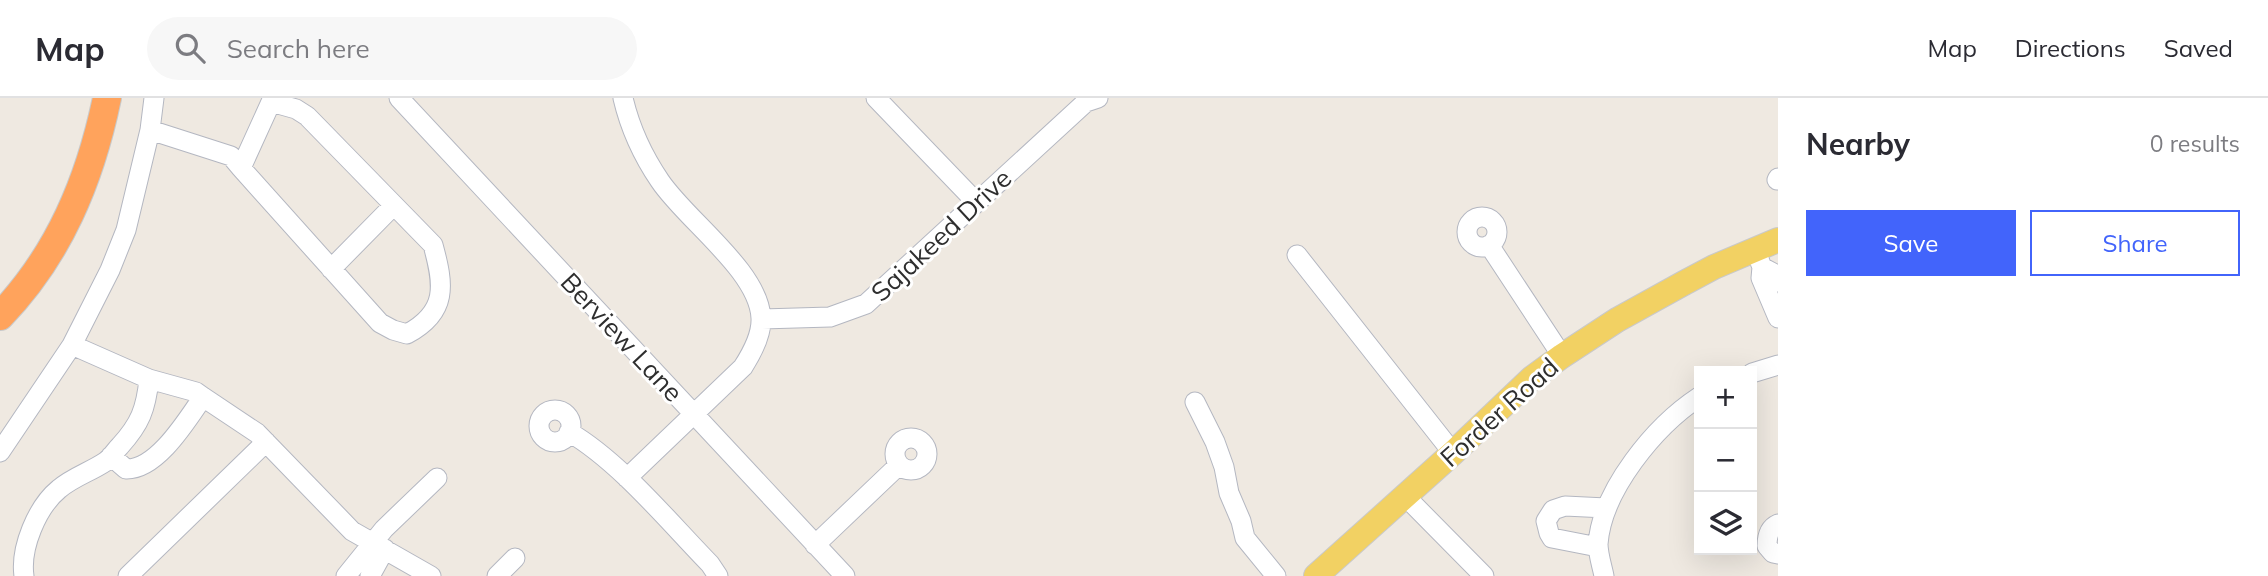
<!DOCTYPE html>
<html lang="en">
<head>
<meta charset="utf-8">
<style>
  body { margin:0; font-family:Mulish,sans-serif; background:#f7f7f7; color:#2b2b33 }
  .controls { position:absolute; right:21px; bottom:21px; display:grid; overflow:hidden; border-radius:0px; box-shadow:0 7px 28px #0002 }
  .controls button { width:63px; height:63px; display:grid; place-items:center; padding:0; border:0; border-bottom:2px solid #e1e1e2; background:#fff; color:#2b2b33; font:35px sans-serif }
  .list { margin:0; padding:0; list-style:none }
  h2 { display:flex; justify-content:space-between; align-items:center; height:91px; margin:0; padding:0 28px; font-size:30px }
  h2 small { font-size:23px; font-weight:400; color:#7c7c81 }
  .actions { display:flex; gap:14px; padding:21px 28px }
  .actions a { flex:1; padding:16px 0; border:2px solid #4264fb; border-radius:0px; text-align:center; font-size:24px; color:#4264fb }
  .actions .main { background:#4264fb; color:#fff }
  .icon { flex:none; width:38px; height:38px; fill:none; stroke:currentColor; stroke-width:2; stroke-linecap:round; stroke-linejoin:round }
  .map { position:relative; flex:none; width:1778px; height:478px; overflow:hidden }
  header { display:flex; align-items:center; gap:42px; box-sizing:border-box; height:98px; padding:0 35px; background:#fff; border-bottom:2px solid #e1e1e2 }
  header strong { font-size:33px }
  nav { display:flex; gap:38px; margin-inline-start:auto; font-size:24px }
  .search { width:490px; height:63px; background:#f7f7f7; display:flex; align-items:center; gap:18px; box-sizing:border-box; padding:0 24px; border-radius:38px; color:#7c7c81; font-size:26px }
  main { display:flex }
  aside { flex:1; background:#fff }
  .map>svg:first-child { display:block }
</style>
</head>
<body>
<header>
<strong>Map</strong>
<div class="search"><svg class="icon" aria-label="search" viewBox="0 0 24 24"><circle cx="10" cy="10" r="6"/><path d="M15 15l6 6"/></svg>Search here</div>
<nav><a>Map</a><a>Directions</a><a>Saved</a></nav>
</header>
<main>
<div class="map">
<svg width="1778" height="478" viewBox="0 0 1778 478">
  <rect width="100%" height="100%" fill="#efe9e1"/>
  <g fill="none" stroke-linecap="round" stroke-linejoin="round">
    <defs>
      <path id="minor" d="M 399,0 L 845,478
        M 623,0 C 630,30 643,58 660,83 C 686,122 759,173 761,220 C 762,237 752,255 743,269 L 627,380
        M 876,0 L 976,104
        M 150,32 L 231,58 L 241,70 L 380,225 L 393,232 L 407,236 C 448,214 444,187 433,147 L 307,18 L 296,11 L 271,4 L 241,70
        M 1777,82 L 1778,80
        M1467 134a15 15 0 1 1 30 0a15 15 0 1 1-30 0Z
        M 1489,147 L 1562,258
        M 1755,151 L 1762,169 L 1761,180 L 1778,220
        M 1297,157 L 1453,355
        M 1762,169 L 1775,176 L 1778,184
        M 331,171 L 394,107
        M 762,221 L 830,219 L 866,206 L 1086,4 L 1098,0
        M 72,247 L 149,281 L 196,294 L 203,299 L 257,335 L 352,433 L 431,478
        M 1752,275 L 1778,267
        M 1195,304 L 1215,344 L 1224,369 L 1229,395 L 1241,423 L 1245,440 L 1276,478
        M539 328a16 16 0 1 1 32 0a16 16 0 1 1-32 0Z
        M 569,334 C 620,364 668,423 710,466 L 718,478
        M895 356a16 16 0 1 1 32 0a16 16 0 1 1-32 0Z
        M 0,354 L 72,247 L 110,172 L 126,132 L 150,32 L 154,0
        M 111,358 L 126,371 C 157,372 187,322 203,299
        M 1405,398 L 1484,478
        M 1778,426 C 1769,430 1767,438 1767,448 L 1773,455 L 1778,456
        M 815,447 L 899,367
        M 1598,449 L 1552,440 L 1549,435 L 1546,423 L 1553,412 L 1565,408 L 1606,410
        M 24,478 C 20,450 37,409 59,391 C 73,379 90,374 105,364 C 111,360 115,353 120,348 C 140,326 146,311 149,281
        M 128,478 L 266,344
        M 346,478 L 384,431 L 437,380
        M 370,478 L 385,451
        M 497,478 L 515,460
        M 1604,478 C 1602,468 1598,456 1598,446 C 1602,392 1655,328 1699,299"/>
      <path id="major" d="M 1316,478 L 1453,355 L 1532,280 L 1562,258 L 1617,222 L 1684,185 L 1714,169 L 1778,142"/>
      <path id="highway" d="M 0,218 C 59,157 90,82 107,0"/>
    </defs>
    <!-- minor casing -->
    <use href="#minor" stroke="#b4b7c1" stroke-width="21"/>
    <!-- major casing -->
    <use href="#major" stroke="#c9c9c9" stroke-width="26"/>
    <!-- highway casing -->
    <use href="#highway" stroke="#c9c9c9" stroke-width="30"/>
    <!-- minor -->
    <use href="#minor" stroke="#fff" stroke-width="19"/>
    <!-- major -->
    <use href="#major" stroke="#f2d163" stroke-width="24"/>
    <!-- highway -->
    <use href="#highway" stroke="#ffa35c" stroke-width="28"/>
  </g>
  <g text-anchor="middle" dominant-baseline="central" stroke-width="6" stroke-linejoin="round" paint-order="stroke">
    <!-- street labels -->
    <g font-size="26" fill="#2e2e2e" stroke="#fff">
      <text transform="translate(941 137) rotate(-43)">Sajakeed Drive</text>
      <text transform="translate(622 239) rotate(47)">Berview Lane</text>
      <text transform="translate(1499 314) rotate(-42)">Forder Road</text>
    </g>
  </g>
</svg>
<div class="controls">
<button>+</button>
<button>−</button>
<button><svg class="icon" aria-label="layers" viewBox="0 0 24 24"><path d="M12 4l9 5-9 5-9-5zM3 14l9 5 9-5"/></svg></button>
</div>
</div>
<aside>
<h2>Nearby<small>0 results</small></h2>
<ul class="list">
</ul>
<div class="actions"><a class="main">Save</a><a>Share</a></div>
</aside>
</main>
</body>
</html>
